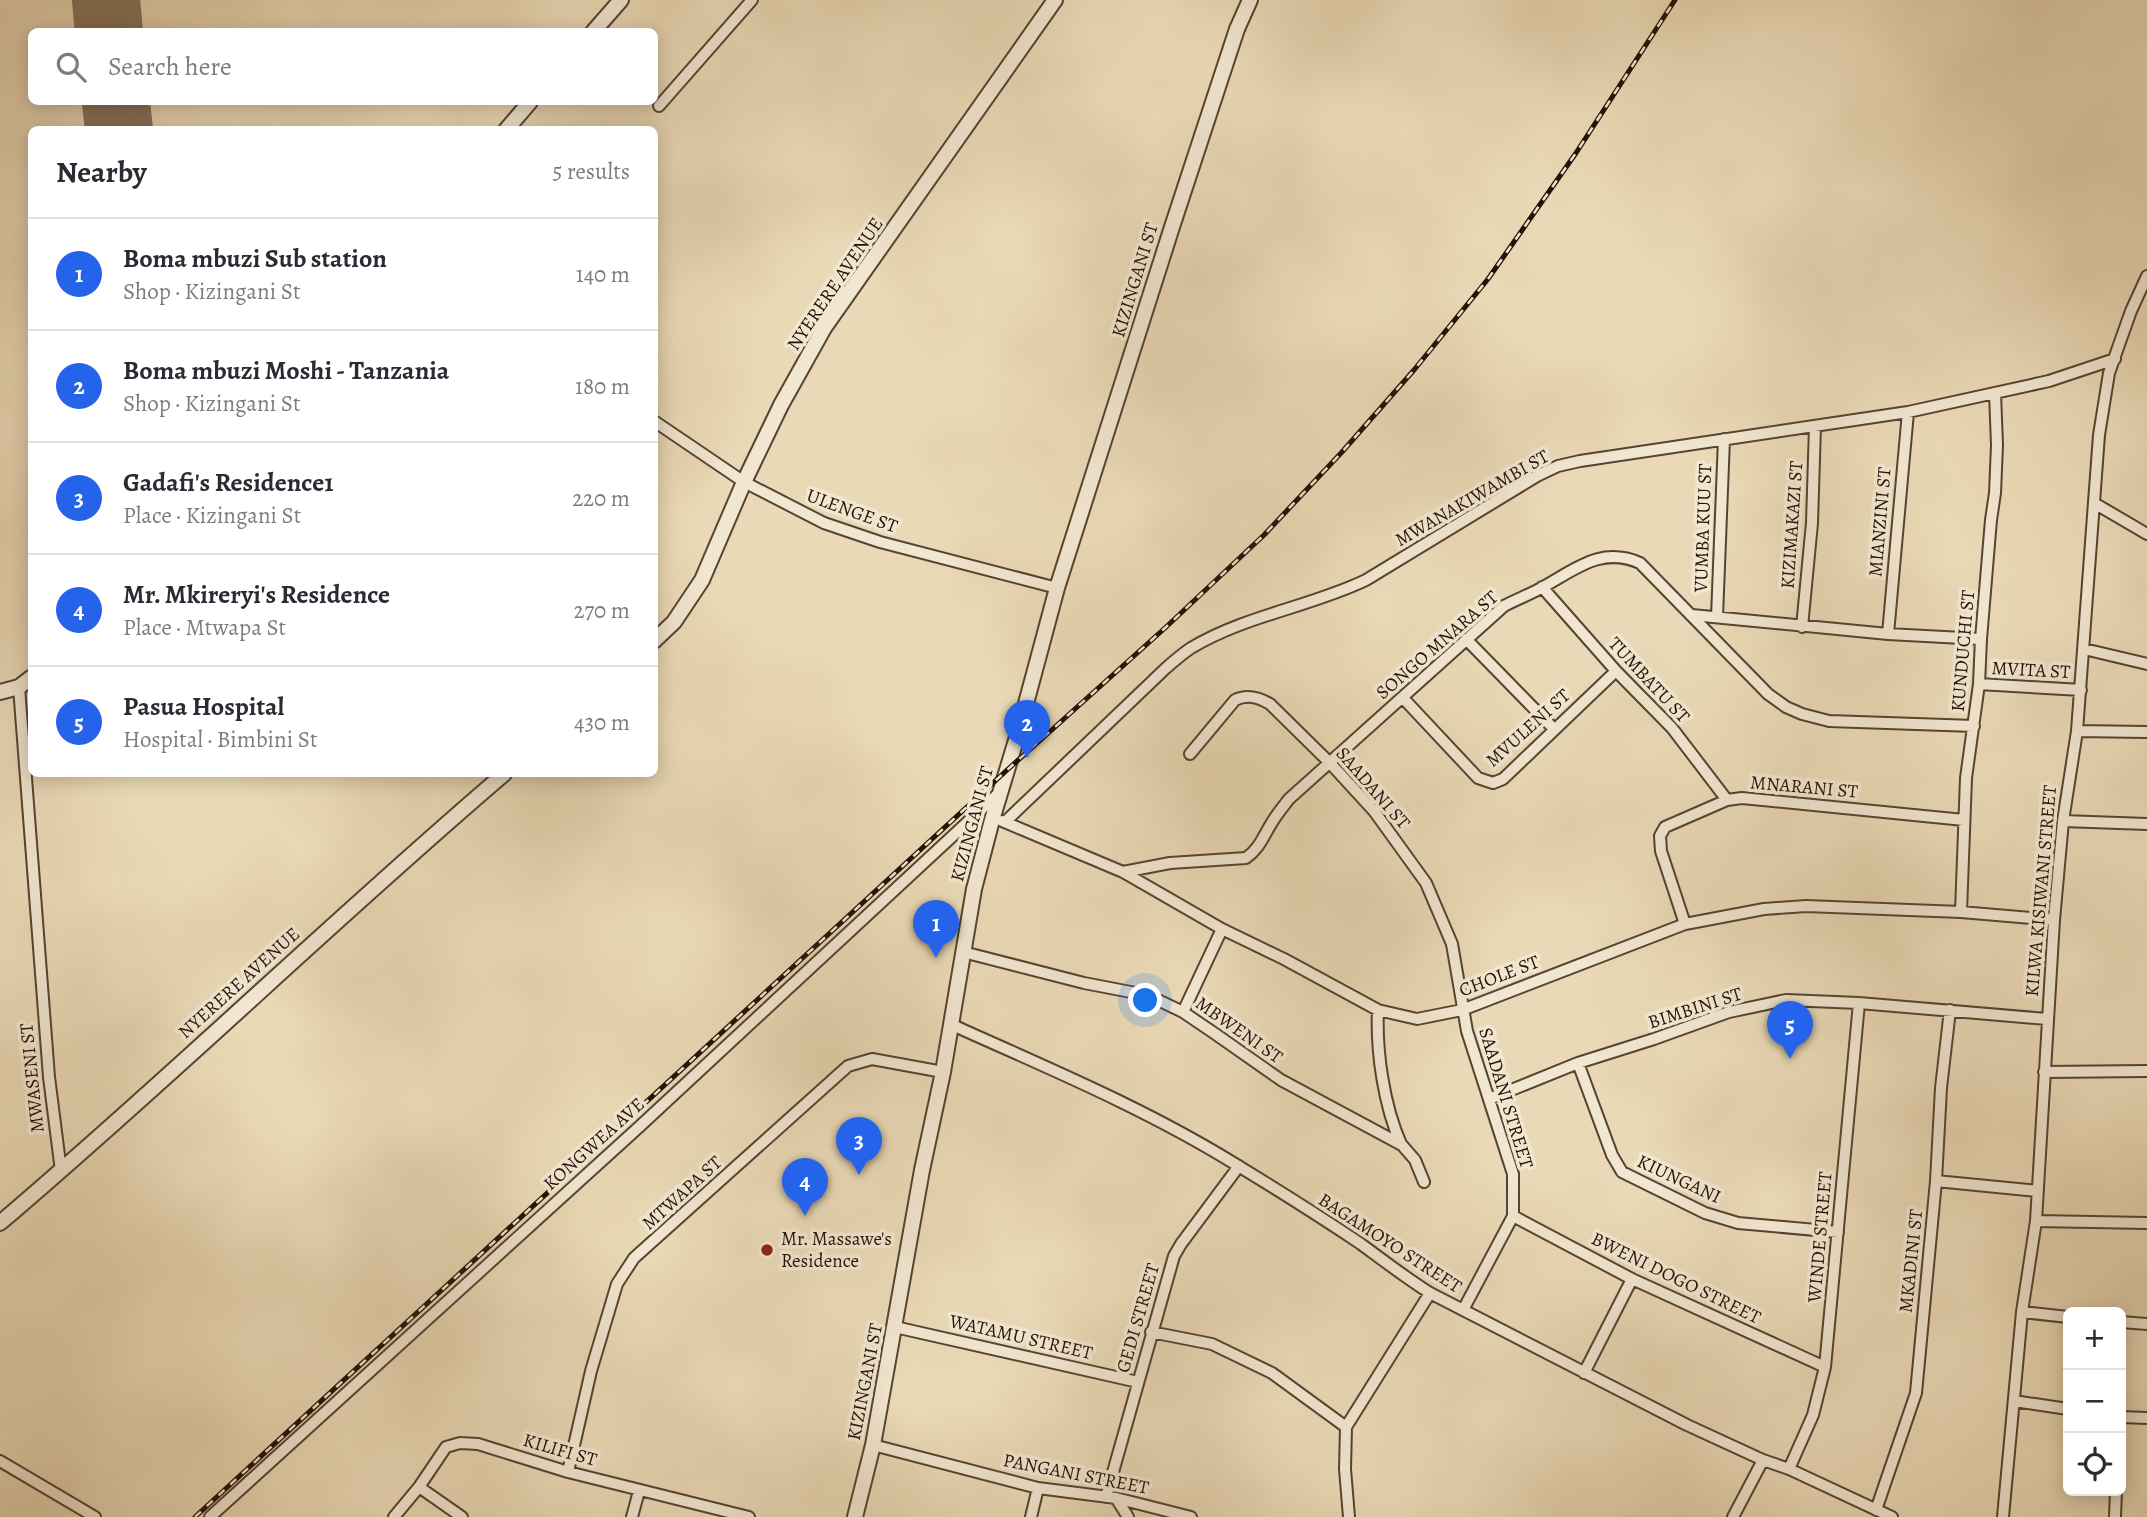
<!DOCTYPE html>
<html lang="en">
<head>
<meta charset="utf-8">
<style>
  body { margin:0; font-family:Alegreya,serif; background:#f2f2f3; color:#2b2b33 }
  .controls { position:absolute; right:21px; bottom:21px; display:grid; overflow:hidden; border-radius:10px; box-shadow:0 4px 18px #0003 }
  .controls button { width:63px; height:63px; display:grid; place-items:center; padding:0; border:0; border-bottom:2px solid #e1e1e2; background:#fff; color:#2b2b33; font:35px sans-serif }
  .you { position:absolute; left:1146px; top:1001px; width:24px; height:24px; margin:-18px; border:5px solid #fff; border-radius:50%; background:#1a73e8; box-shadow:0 0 0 10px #1a73e833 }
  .badge { display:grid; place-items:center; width:46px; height:46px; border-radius:50%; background:#2563eb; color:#fff; font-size:23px; font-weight:700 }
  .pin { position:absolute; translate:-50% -58px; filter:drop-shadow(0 2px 4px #0008) }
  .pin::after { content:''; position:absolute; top:37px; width:24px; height:21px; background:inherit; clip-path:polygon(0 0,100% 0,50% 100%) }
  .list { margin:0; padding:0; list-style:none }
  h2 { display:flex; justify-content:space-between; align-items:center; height:91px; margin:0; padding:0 28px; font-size:30px }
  h2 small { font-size:23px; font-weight:400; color:#7c7c81 }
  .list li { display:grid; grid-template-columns:46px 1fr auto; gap:21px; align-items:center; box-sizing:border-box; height:112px; padding:0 28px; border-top:2px solid #e1e1e2 }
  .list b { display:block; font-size:26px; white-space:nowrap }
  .list p { margin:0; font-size:23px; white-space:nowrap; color:#7c7c81 }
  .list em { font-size:23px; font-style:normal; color:#7c7c81 }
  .icon { flex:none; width:38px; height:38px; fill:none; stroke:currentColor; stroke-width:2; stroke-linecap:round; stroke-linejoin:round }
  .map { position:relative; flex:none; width:2147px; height:1517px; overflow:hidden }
  .search { position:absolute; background:#fff; box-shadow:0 4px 18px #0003; left:28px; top:28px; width:630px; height:77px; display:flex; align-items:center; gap:18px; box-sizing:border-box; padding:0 24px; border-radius:10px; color:#7c7c81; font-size:26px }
  .panel { position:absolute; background:#fff; box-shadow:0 4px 18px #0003; left:28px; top:126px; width:630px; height:651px; border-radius:10px }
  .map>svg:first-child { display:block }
</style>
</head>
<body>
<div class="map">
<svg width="2147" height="1517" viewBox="0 0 2147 1517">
  <rect width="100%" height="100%" fill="#ead9b6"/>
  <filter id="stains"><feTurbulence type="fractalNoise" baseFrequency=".00286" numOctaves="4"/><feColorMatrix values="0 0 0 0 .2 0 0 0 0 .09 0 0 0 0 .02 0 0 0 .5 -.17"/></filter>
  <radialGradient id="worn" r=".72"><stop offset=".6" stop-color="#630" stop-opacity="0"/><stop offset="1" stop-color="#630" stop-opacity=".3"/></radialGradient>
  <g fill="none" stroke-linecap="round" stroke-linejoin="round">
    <!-- runway -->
    <path stroke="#87755e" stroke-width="68" d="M 106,0 L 109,32
      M 116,102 L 119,130"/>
    <defs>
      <path id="minor" d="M 659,106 L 752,0
        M 654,421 L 744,482 L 824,523 L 880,542 L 1057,588
        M 2094,503 L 2147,534
        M 1542,587 L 1616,671 L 1672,728 L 1727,800
        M 1692,615 L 1888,634 L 1981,639
        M 1717,617 L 1724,439
        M 1802,627 L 1812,523 L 1815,426
        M 1888,634 L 1908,412
        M 1466,639 L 1554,729
        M 2084,649 L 2147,664
        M 1979,684 L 2081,690
        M 19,687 L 49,1077 L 61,1171
        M 1403,698 L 1478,778 L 1493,783 L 1503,779 L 1616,671
        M 2077,731 L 2147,732
        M 1190,754 L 1235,700 C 1247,694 1258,697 1270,704 L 1330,763 L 1374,811 L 1426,883 L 1452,944 L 1467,1031 L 1513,1174 L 1513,1216 L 1463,1310
        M 1002,821 L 1123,872 L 1222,929 L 1284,959 L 1378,1010 L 1417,1019 L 1462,1010 L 1685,924 L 1764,909 L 1806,906 L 1961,912 L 2054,920
        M 1006,821 L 1166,668 C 1174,661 1182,654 1191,648 C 1246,615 1310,607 1366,580 L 1537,476 L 1558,466 L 1580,461 L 1908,412 L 2049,381 L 2115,359
        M 2063,821 L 2147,824
        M 1123,872 L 1170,863 L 1246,858 C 1259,849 1263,837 1271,824 C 1276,815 1283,807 1289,799 L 1504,606 C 1517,599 1531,594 1543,587 C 1576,569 1601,546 1640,563 L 1768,694 L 1786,707 L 1802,714 L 1829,721 L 1974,726
        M 1961,912 L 1966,778 L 1979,684 L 1981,639 L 1991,520 L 1995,493 L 1997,445 L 1995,393
        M 1685,924 L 1661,851 L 1660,836 L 1665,827 L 1727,800 L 1742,798 L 1964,820
        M 963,952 L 1084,983 L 1136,993 L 1160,1001 L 1183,1012 L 1214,1033 L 1281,1080 L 1402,1145 L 1415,1160 L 1424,1182
        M 1378,1010 C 1376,1052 1384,1106 1401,1144
        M 1183,1012 L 1222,929
        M 950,1024 C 1048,1068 1149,1110 1240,1167 C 1281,1192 1322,1218 1361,1244 C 1384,1261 1406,1278 1430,1293 L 1687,1425 L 1763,1460 L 1789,1469 L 1892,1517
        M 1578,1063 L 1612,1155 L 1622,1172 L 1705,1213 L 1738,1223 L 1838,1232
        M 2044,1072 L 2147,1071
        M 1489,1099 L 1578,1063 L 1654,1039 L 1729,1012 L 1786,1000 L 1859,1003 L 2047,1019
        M 1936,1181 L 2038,1191
        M 1513,1216 L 1632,1279 L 1825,1367
        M 2036,1221 L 2147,1223
        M 2022,1312 L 2068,1317
        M 2121,1322 L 2147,1324
        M 895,1327 L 1138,1382
        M 1151,1332 L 1212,1344 L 1272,1373 L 1346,1427
        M 1584,1373 L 1632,1279
        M 2014,1401 L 2068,1409
        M 2121,1417 L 2147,1418
        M 873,1445 L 1038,1488 L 1116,1498 L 1191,1517
        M 0,1461 L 95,1517
        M 1789,1469 L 1813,1415 L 1825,1367 L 1859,1003
        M 568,1472 L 591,1371 L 617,1284 L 634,1258 L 848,1066 L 872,1059 L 943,1072
        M 419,1487 L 462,1517
        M 1106,1497 L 1174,1256 L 1181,1244 L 1239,1166
        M 1116,1498 L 1128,1517
        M 1876,1510 L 1916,1393 L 1936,1181 L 1941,1088 L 1950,1010
        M 210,1517 L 639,1127 L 999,793
        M 394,1517 L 419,1487 L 446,1447 L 460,1443 L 478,1444 L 568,1472 L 749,1517
        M 632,1517 L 639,1491
        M 1031,1517 L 1038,1488
        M 1349,1517 L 1345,1469 L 1346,1427 L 1430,1293
        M 1733,1517 L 1763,1460
        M 2003,1517 L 2022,1312 L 2036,1221 L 2054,920 L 2063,821 L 2077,731 L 2099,435 L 2109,373 L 2131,311 L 2147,276
        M 2115,1517 L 2116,1491"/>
      <path id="tertiary" d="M 593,32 L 621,0
        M 506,130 L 530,102
        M 654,641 L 674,622 L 702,580 L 744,482 L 781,405 L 824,328 L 1055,0
        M 0,692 L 19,687 L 32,677
        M 0,1223 C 172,1077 333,920 504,774
        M 855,1517 L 873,1445 L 922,1170 L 943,1072 L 974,889 L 992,820 L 1017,737 L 1057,588 L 1172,227 L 1237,29 L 1250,0"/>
    </defs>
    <!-- minor casing -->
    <use href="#minor" stroke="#564332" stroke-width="14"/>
    <!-- tertiary casing -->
    <use href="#tertiary" stroke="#564332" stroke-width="18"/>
    <!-- minor -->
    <use href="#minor" stroke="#f1e6d0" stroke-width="10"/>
    <!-- tertiary -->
    <use href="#tertiary" stroke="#f1e6d0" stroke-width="14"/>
    <defs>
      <path id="rail" d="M 195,1517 L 1006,771 L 1165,628 L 1264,535 L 1342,452 L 1414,370 L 1488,279 L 1576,153 L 1675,0"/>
    </defs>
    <!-- rail casing -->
    <use href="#rail" stroke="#241106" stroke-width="5"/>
    <!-- rail -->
    <use href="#rail" stroke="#f1e6d0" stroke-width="2.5" stroke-dasharray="8" stroke-linecap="butt"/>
  </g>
  <!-- markers -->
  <circle fill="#8f2418" stroke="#f1e6d0" stroke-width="2.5" cx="767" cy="1250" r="7"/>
  <g text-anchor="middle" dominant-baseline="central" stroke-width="7" stroke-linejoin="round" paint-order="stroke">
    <!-- street labels -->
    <g font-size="19" fill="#241106" stroke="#f1e6d0">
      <text transform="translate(1135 280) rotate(-73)">KIZINGANI ST</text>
      <text transform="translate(835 284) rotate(-56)">NYERERE AVENUE</text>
      <text transform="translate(1472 498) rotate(-30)">MWANAKIWAMBI ST</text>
      <text transform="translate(852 511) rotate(20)">ULENGE ST</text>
      <text transform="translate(1880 522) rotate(-85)">MIANZINI ST</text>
      <text transform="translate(1792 525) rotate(-86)">KIZIMAKAZI ST</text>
      <text transform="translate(1703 528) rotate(-88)">VUMBA KUU ST</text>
      <text transform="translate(1437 645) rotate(-41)">SONGO MNARA ST</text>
      <text transform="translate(1963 651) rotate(-85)">KUNDUCHI ST</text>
      <text transform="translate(2031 670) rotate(3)">MVITA ST</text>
      <text transform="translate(1649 680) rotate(47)">TUMBATU ST</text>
      <text transform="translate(1528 728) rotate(-42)">MVULENI ST</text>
      <text transform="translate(1804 787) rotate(5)">MNARANI ST</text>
      <text transform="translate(1373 788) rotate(49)">SAADANI ST</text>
      <text transform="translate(972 824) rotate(-75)">KIZINGANI ST</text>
      <text transform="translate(2041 891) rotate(-85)">KILWA KISIWANI STREET</text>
      <text transform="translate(1499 976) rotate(-21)">CHOLE ST</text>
      <text transform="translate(239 983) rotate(-42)">NYERERE AVENUE</text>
      <text transform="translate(1695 1008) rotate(-18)">BIMBINI ST</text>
      <text transform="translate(1239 1030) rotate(35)">MBWENI ST</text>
      <text transform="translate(32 1078) rotate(-96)">MWASENI ST</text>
      <text transform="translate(1506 1098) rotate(73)">SAADANI STREET</text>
      <text transform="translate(594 1144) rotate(-42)">KONGWEA AVE</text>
      <text transform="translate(1679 1179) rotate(25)">KIUNGANI</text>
      <text transform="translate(682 1193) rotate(-42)">MTWAPA ST</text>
      <text transform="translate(1820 1237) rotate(-85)">WINDE STREET</text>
      <text transform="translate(1390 1243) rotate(33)">BAGAMOYO STREET</text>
      <text transform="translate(1911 1261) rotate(-84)">MKADINI ST</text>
      <text transform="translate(1676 1278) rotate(26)">BWENI DOGO STREET</text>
      <text transform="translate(1138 1318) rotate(-74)">GEDI STREET</text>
      <text transform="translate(1021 1337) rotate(13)">WATAMU STREET</text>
      <text transform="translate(865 1382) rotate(-79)">KIZINGANI ST</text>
      <text transform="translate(560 1450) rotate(16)">KILIFI ST</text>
      <text transform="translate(1076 1474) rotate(11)">PANGANI STREET</text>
    </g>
    <!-- poi labels -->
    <g font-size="19" fill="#241106" stroke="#f1e6d0" text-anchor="start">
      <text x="781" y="1239">Mr. Massawe's<tspan x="781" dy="22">Residence</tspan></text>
    </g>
  </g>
  <rect width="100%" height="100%" filter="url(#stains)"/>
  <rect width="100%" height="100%" fill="url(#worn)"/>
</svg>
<div class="controls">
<button>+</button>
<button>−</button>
<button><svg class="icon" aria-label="locate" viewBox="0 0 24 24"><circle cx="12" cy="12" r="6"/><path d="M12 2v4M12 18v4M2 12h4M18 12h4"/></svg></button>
</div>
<div class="you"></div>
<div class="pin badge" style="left:936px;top:958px">1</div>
<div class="pin badge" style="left:1027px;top:758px">2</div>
<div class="pin badge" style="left:859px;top:1175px">3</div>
<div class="pin badge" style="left:805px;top:1216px">4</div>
<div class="pin badge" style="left:1790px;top:1059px">5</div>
<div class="search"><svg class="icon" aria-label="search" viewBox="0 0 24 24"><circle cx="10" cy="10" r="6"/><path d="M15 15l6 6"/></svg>Search here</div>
<section class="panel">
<h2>Nearby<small>5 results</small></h2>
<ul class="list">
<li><span class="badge">1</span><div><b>Boma mbuzi Sub station</b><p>Shop · Kizingani St</p></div><em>140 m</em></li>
<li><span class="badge">2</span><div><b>Boma mbuzi Moshi - Tanzania</b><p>Shop · Kizingani St</p></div><em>180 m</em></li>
<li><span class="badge">3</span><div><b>Gadafi's Residence1</b><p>Place · Kizingani St</p></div><em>220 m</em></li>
<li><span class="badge">4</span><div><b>Mr. Mkireryi's Residence</b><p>Place · Mtwapa St</p></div><em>270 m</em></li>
<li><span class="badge">5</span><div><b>Pasua Hospital</b><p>Hospital · Bimbini St</p></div><em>430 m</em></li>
</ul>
</section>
</div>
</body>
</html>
